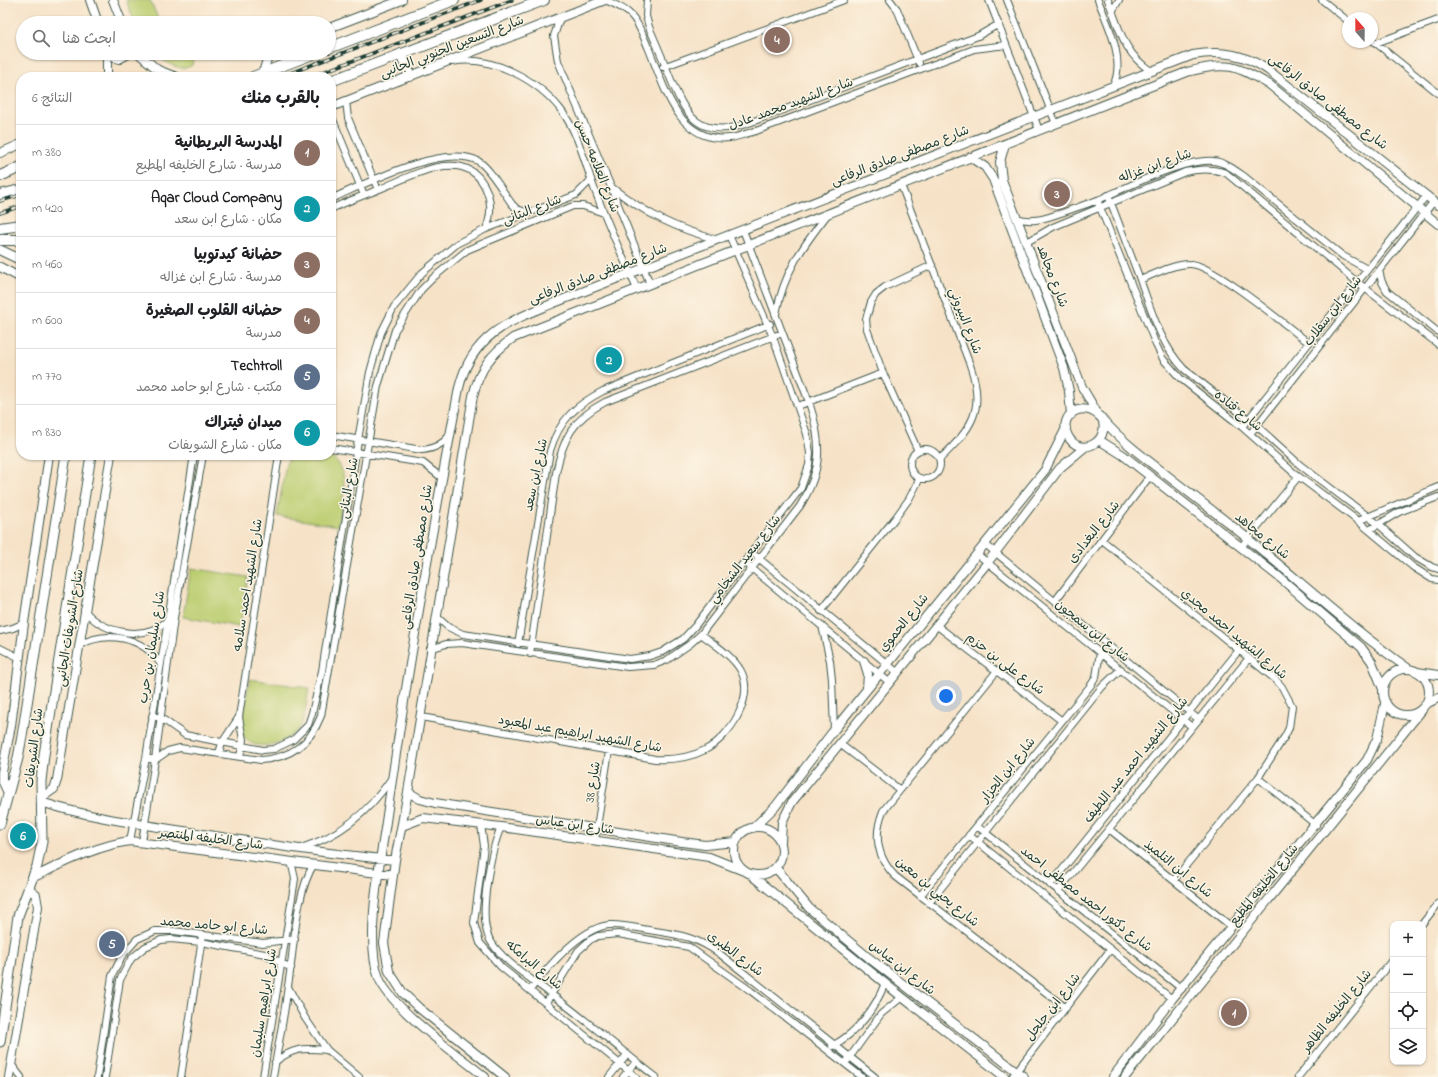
<!DOCTYPE html>
<html lang="ar">
<head>
<meta charset="utf-8">
<style>
  body { margin:0; font-family:"Indie Flower","Playpen Sans Arabic",sans-serif; background:#f6f6f6; color:#202124; direction:rtl }
  .controls { position:absolute; right:12px; bottom:12px; display:grid; overflow:hidden; border-radius:8px; box-shadow:0 1px 3px #0004 }
  .controls button { width:36px; height:36px; display:grid; place-items:center; padding:0; border:0; border-bottom:1px solid #e0e0e0; background:#fff; color:#202124; font:20px sans-serif }
  .compass { position:absolute; left:1342px; top:12px; width:36px; height:36px; border-radius:50%; background:#fff; box-shadow:0 1px 3px #0004; rotate:339deg }
  .you { position:absolute; left:946px; top:696px; width:14px; height:14px; margin:-10px; border:3px solid #fff; border-radius:50%; background:#1a73e8; box-shadow:0 0 0 6px #1a73e833 }
  .badge { display:grid; place-items:center; width:26px; height:26px; border-radius:50%; background:#1f6fb2; color:#fff; font-size:13px; font-weight:700 }
  .pin { position:absolute; translate:-50% -50%; border:2px solid #fff; box-shadow:0 1px 4px #0006 }
  .list { margin:0; padding:0; list-style:none }
  h2 { display:flex; justify-content:space-between; align-items:center; height:52px; margin:0; padding:0 16px; font-size:17px }
  h2 small { font-size:13px; font-weight:400; color:#757577 }
  .list li { display:grid; grid-template-columns:26px 1fr auto; gap:12px; align-items:center; box-sizing:border-box; height:56px; padding:0 16px; border-top:1px solid #e0e0e0 }
  .list b { display:block; font-size:15px; white-space:nowrap }
  .list p { margin:0; font-size:13px; white-space:nowrap; color:#757577 }
  .list em { font-size:13px; font-style:normal; color:#757577 }
  .icon { flex:none; width:22px; height:22px; fill:none; stroke:currentColor; stroke-width:2; stroke-linecap:round; stroke-linejoin:round }
  .map { position:relative; flex:none; width:1438px; height:1077px; overflow:hidden; direction:ltr }
  .search { position:absolute; background:#fff; box-shadow:0 1px 3px #0004; left:16px; top:16px; width:320px; height:44px; display:flex; align-items:center; gap:10px; box-sizing:border-box; padding:0 14px; border-radius:22px; color:#757577; font-size:15px }
  .panel { position:absolute; background:#fff; box-shadow:0 1px 3px #0004; left:16px; top:72px; width:320px; height:388px; border-radius:16px; direction:rtl }
  .map>svg:first-child { display:block }
</style>
</head>
<body>
<div class="map">
<svg width="1438" height="1077" viewBox="0 0 1438 1077">
  <rect width="100%" height="100%" fill="#fcf5e5"/>
  <filter id="ink" filterUnits="userSpaceOnUse"><feTurbulence type="fractalNoise" baseFrequency=".025" numOctaves="2"/><feDisplacementMap in="SourceGraphic" scale="8" xChannelSelector="R" yChannelSelector="G"/><feConvolveMatrix kernelMatrix="1 2 1 2 8 2 1 2 1" color-interpolation-filters="sRGB"/></filter>
  <filter id="wash" filterUnits="userSpaceOnUse"><feTurbulence type="fractalNoise" baseFrequency=".012" numOctaves="4" result="noise"/><feDisplacementMap in="SourceGraphic" scale="16" xChannelSelector="R" yChannelSelector="G"/><feGaussianBlur stdDeviation="0.9" result="paint"/><feColorMatrix in="noise" values="0 0 0 0 0 0 0 0 0 0 0 0 0 0 0 0 0 1.4 0 .05"/><feComposite in="paint" operator="in"/></filter>
  <g filter="url(#wash)">
    <rect width="100%" height="100%" fill="#f6e2c7"/>
    <!-- green -->
    <path fill="#bbcd70" stroke="#6d8552" d="M 126,0 L 150,0 L 160,23 L 135,23 Z
      M 155,53 C 167,53 186,49 193,61 L 192,65 C 181,74 163,61 155,53 Z
      M 291,455 C 303,455 317,452 328,456 C 354,464 341,507 338,526 L 277,516 L 286,464 Z
      M 191,568 L 248,577 L 240,627 L 183,617 Z
      M 250,679 L 309,688 C 307,698 305,720 300,727 C 290,743 248,757 242,731 C 240,718 248,692 250,679 Z"/>
  </g>
  <g filter="url(#ink)">
    <g fill="none" stroke-linecap="round" stroke-linejoin="round">
      <defs>
        <path id="minor" d="M 605,0 C 614,4 623,7 631,15 C 639,23 643,36 648,47 C 664,85 677,144 730,138 C 738,137 747,133 756,131 L 974,49 L 1006,45
          M 647,0 L 646,16 L 649,27 C 656,43 663,59 669,75 C 686,117 699,140 749,123 L 978,36 L 999,24
          M 890,0 L 897,9 L 919,63
          M 989,0 L 1039,130
          M 1007,0 L 1056,124
          M 1098,0 C 1108,25 1126,60 1113,86
          M 1108,0 C 1120,29 1123,53 1151,71
          M 1322,0 L 1348,21
          M 1113,10 L 1119,0
          M 560,18 L 554,36 L 558,61 L 611,187 L 650,284
          M 1372,40 L 1438,93
          M 1376,43 L 1438,20
          M 452,62 C 491,54 538,80 561,110 C 578,132 585,163 594,188 C 607,222 622,256 637,289
          M 663,67 L 844,0
          M 346,101 L 348,118 L 376,185
          M 331,115 L 364,195
          M 901,185 L 970,365 C 986,410 972,428 940,459
          M 611,187 C 648,215 674,228 718,240
          M 1108,195 C 1119,224 1130,253 1141,282 C 1152,312 1161,345 1184,369 L 1257,426 L 1300,465 L 1378,524 L 1415,557 L 1432,567 L 1438,569
          M 331,199 C 365,184 443,143 478,161 C 490,168 503,192 512,204 L 517,209 L 529,213
          M 1097,200 L 1156,345 L 1163,359 L 1180,378 L 1242,427 L 1294,473 L 1358,521 L 1413,567 L 1432,579 L 1438,580
          M 331,209 C 348,201 365,195 382,188 C 412,176 463,146 484,185 C 492,200 492,214 486,229
          M 1017,218 C 1034,224 1048,217 1064,212 C 1075,208 1087,204 1098,200 C 1125,188 1185,158 1213,161 C 1225,162 1235,170 1245,177 L 1343,256 L 1367,269
          M 1027,242 L 1053,227 L 1185,172 C 1200,169 1211,168 1226,173 L 1357,282 L 1438,344
          M 1379,271 L 1382,282 L 1387,291 L 1438,332
          M 1140,280 C 1155,274 1173,264 1190,264 C 1211,263 1288,327 1309,343
          M 776,314 C 784,272 802,247 828,214
          M 798,406 L 883,373
          M 1242,427 L 1427,195
          M 1250,434 L 1434,201
          M 331,435 L 422,450 C 433,449 443,444 449,436
          M 331,448 L 423,463 L 442,478
          M910 464a15 15 0 1 1 30 0a15 15 0 1 1-30 0Z
          M 918,451 L 883,373 L 867,329 L 866,319 L 871,302 L 876,294 L 885,287 L 932,265
          M 1358,521 L 1438,487
          M 1369,530 L 1399,512 L 1438,497
          M 1102,540 L 1276,680 L 1282,687 L 1292,706 L 1289,728 L 1285,736 L 1258,778 L 1174,880
          M 985,544 L 1198,719
          M 1241,547 L 1298,477
          M 977,554 L 1192,727
          M 756,556 L 897,672
          M 749,566 L 889,682
          M 1055,601 L 1150,476
          M 84,610 C 103,633 143,642 167,621
          M 821,611 L 896,517 L 909,499 L 920,478
          M 436,616 L 448,627 L 463,634 L 630,659 L 650,656 L 662,652 L 683,639 L 695,626 L 801,488 L 809,465 L 810,453 L 807,434 L 773,337 L 729,235
          M 936,625 L 1062,721
          M 822,626 L 830,661 L 832,680 L 834,730
          M 0,631 L 13,628 L 24,623
          M 518,644 L 550,451 C 559,420 576,405 603,391 L 770,324
          M 79,645 C 108,630 142,637 160,663
          M 0,648 L 20,658
          M 430,649 L 446,644 L 462,643 L 628,667 L 654,665 L 667,660 L 690,644 L 701,634 L 800,506 C 823,470 822,442 809,402 L 743,230
          M 530,654 L 556,473 C 563,438 573,419 605,402 L 782,333
          M 996,672 L 883,811 C 873,836 877,857 895,876 L 1066,1008
          M 152,716 L 161,718 L 185,735 L 263,750 L 274,749 L 293,740 L 308,725 L 312,713 L 322,671 L 358,440 L 370,372 L 381,333 L 394,307 L 422,273 L 458,243 L 486,229 L 576,195 L 591,180
          M 421,717 L 655,759 C 673,760 689,758 705,750 C 730,737 755,698 741,671 C 733,656 714,644 701,634
          M 840,744 L 900,790
          M 219,753 L 222,743 L 239,717
          M 240,757 L 243,740 L 239,717 L 279,455
          M 146,758 L 155,760 L 168,751 L 180,748 L 261,760 C 291,758 310,744 321,716 L 378,386 L 395,330 L 421,290 L 434,277 L 467,250 L 573,206 L 583,206 L 604,213
          M 1258,778 L 1316,825
          M 481,825 L 484,846 L 474,923 L 480,943 L 501,967 L 636,1077
          M 977,826 L 1182,989
          M 501,827 C 491,850 477,918 490,940 C 501,960 533,980 551,994 C 587,1021 621,1050 656,1077
          M 1109,829 L 1232,927
          M 969,835 L 1172,999
          M 595,840 L 609,751
          M 130,841 L 146,758 L 194,455
          M 142,842 L 155,760 L 174,618 L 203,455
          M 301,848 C 340,836 368,813 391,779
          M 1050,885 L 1239,650
          M 1058,891 L 1249,658
          M 920,896 L 1091,685 L 1096,677 L 1100,652
          M 929,903 L 1102,687 L 1121,669
          M 1422,924 L 1438,904
          M 288,987 L 305,1018 L 327,1050 L 359,1077
          M 530,990 C 547,968 580,928 609,925 C 624,924 640,929 655,931 C 682,935 698,938 720,954 L 875,1077
          M 546,1003 L 578,951 L 590,940 L 598,936 L 618,934 L 689,947 L 751,991 L 862,1077
          M 832,1046 C 857,1033 875,1009 885,983
          M 847,1061 L 881,1014 L 902,997
          M 275,1062 C 294,1047 304,1048 327,1050
          M 11,1064 L 21,1077
          M 97,1077 L 112,976 L 122,956 L 137,939 L 155,931 L 174,931 L 263,943 L 295,939
          M 105,1077 L 120,980 L 131,959 L 145,947 L 161,940 L 171,939 L 201,942 L 265,954 L 291,968
          M 181,1077 L 202,938
          M 263,1077 L 295,879 L 291,861
          M 273,1077 C 278,1047 284,1017 288,986 C 294,951 295,894 314,864
          M 609,1077 L 627,1055
          M 623,1077 L 636,1062
          M 1012,1077 L 1110,950
          M 1298,1077 L 1393,959"/>
        <path id="tertiary" d="M 90,0 L 98,23
          M 113,0 L 122,23
          M 329,28 L 402,0
          M 138,53 L 158,70 L 176,77
          M 108,56 L 119,59 L 130,53
          M 263,73 L 267,59 L 272,53
          M 107,77 L 107,53
          M 331,107 L 605,0
          M 1005,144 L 1000,162 L 1002,180 L 1082,387 L 1096,411
          M 0,153 L 21,144
          M 970,157 L 985,167 L 993,179 L 1064,368 L 1069,391 L 1071,415
          M 0,267 L 21,278
          M 1102,418 C 1111,443 1079,458 1068,436 C 1057,416 1083,397 1102,419 C 1121,440 1142,456 1164,473 C 1192,495 1220,516 1247,538 C 1301,582 1352,629 1409,669
          M 1099,440 L 1123,455 L 1279,577 L 1361,647 L 1372,662 L 1383,689
          M 864,661 L 868,674 L 867,688
          M1383 692a23 23 0 1 1 46 0a23 23 0 1 1-46 0Z
          M 1417,672 L 1438,675
          M 1426,704 L 1438,698
          M 408,792 L 420,799 L 435,803 L 682,842 L 705,845 L 736,842
          M 8,793 L 2,780 L 2,772 L 11,726 L 24,623 L 49,455
          M 41,798 L 54,789 L 57,780 L 111,455
          M 41,802 C 90,818 140,824 190,832 C 258,843 326,854 395,860
          M 402,826 L 423,818 L 501,827 L 709,857 L 744,871
          M734 851a24 24 0 1 1 48 0a24 24 0 1 1-48 0Z
          M 753,828 L 775,807 L 834,730 L 1045,470 L 1066,428
          M 781,842 L 782,822 L 792,802 L 988,562 L 1060,468 L 1085,447
          M 776,868 L 809,908 L 869,958 L 1024,1077
          M 751,875 L 902,997 L 1005,1077
          M 32,878 C 64,863 95,846 130,841 L 393,875
          M 9,1077 L 38,907 L 36,895 L 28,888
          M 485,1077 C 458,1055 391,1008 379,978 C 364,940 381,858 387,815 C 407,673 432,530 459,388 C 472,333 512,320 559,301 L 1193,55 C 1222,50 1244,54 1268,70 L 1438,205
          M 505,1077 L 419,1008 L 403,993 L 389,971 L 384,943 L 395,860 L 408,792 L 473,396 C 480,368 490,355 513,338 L 1187,72 C 1227,61 1235,65 1270,85 L 1438,224
          M 1113,1077 L 1172,999 L 1367,760 L 1377,739 L 1385,704
          M 1125,1077 L 1422,710"/>
        <path id="secondary" d="M 0,250 L 21,260
          M 0,824 L 18,758 L 22,736 L 66,455
          M 0,1042 L 18,916 L 37,866 L 42,842 L 41,781 L 44,755 L 91,455"/>
        <path id="trunk" d="M 329,48 L 454,0
          M 401,54 L 410,76
          M 253,77 L 315,53
          M 331,81 L 544,0
          M 0,176 L 21,167
          M 0,195 L 16,191 L 21,193
          M 0,228 L 21,225
          M 0,240 L 21,240"/>
      </defs>
      <!-- minor casing -->
      <use href="#minor" stroke="#3f564a" stroke-width="8"/>
      <!-- tertiary casing -->
      <use href="#tertiary" stroke="#3f564a" stroke-width="10"/>
      <!-- secondary casing -->
      <use href="#secondary" stroke="#3f564a" stroke-width="11"/>
      <!-- trunk casing -->
      <use href="#trunk" stroke="#3f564a" stroke-width="12"/>
      <!-- minor -->
      <use href="#minor" stroke="#fff" stroke-width="6"/>
      <!-- tertiary -->
      <use href="#tertiary" stroke="#fff" stroke-width="8"/>
      <!-- secondary -->
      <use href="#secondary" stroke="#fff" stroke-width="9"/>
      <!-- trunk -->
      <use href="#trunk" stroke="#fff" stroke-width="10"/>
      <defs>
        <path id="rail" d="M 280,77 L 481,0
          M 310,77 L 512,0
          M 0,201 L 21,195
          M 0,213 L 21,206"/>
      </defs>
      <!-- rail casing -->
      <use href="#rail" stroke="#1f3d34" stroke-width="3.5"/>
      <!-- rail -->
      <use href="#rail" stroke="#fcf5e5" stroke-width="2" stroke-dasharray="6" stroke-linecap="butt"/>
    </g>
  </g>
  <g text-anchor="middle" dominant-baseline="central" stroke-width="3" stroke-linejoin="round" paint-order="stroke">
    <!-- street labels -->
    <g font-size="13" fill="#1f3d34" stroke="#fcf5e5">
      <text transform="translate(452 47) rotate(-21)">شارع التسعين الجنوبي الجانبى</text>
      <text transform="translate(1328 102) rotate(38)">شارع مصطفى صادق الرفاعى</text>
      <text transform="translate(791 104) rotate(-20)">شارع الشهيد محمد عادل</text>
      <text transform="translate(900 156) rotate(-21)">شارع مصطفى صادق الرفاعى</text>
      <text transform="translate(597 166) rotate(68)">شارع العلامه حسن</text>
      <text transform="translate(1155 166) rotate(-20)">شارع ابن غزاله</text>
      <text transform="translate(532 210) rotate(-21)">شارع البتانى</text>
      <text transform="translate(598 274) rotate(-21)">شارع مصطفى صادق الرفاعى</text>
      <text transform="translate(1052 276) rotate(69)">شارع مجاهد</text>
      <text transform="translate(1333 311) rotate(-52)">شارع ابن سقلاب</text>
      <text transform="translate(965 321) rotate(69)">شارع البيروني</text>
      <text transform="translate(1238 411) rotate(39)">شارع قتاده</text>
      <text transform="translate(536 475) rotate(-78)">شارع ابن سعد</text>
      <text transform="translate(349 488) rotate(-80)">شارع البتانى</text>
      <text transform="translate(1094 532) rotate(-52)">شارع البغدادى</text>
      <text transform="translate(1262 536) rotate(39)">شارع مجاهد</text>
      <text transform="translate(417 557) rotate(-81)">شارع مصطفى صادق الرفاعى</text>
      <text transform="translate(745 559) rotate(-52)">شارع سعيد الشخامي</text>
      <text transform="translate(248 585) rotate(-81)">شارع الشهيد احمد سلامه</text>
      <text transform="translate(904 623) rotate(-51)">شارع الحموي</text>
      <text transform="translate(70 628) rotate(-81)">شارع الشويفات الجانبى</text>
      <text transform="translate(1092 631) rotate(39)">شارع ابن سمجون</text>
      <text transform="translate(1234 634) rotate(40)">شارع الشهيد احمد مجدي</text>
      <text transform="translate(152 647) rotate(-81)">شارع سليمان بن حرب</text>
      <text transform="translate(1005 664) rotate(37)">شارع على بن حزم</text>
      <text transform="translate(580 734) rotate(10)">شارع الشهيد ابراهيم عبد المعبود</text>
      <text transform="translate(34 748) rotate(-83)">شارع الشويفات</text>
      <text transform="translate(1136 760) rotate(-51)">شارع الشهيد احمد عبد اللطيف</text>
      <text transform="translate(1008 770) rotate(-51)">شارع ابن الجزار</text>
      <text transform="translate(593 782) rotate(-81)">شارع 38</text>
      <text transform="translate(575 825) rotate(8)">شارع ابن عباس</text>
      <text transform="translate(211 839) rotate(7)">شارع الخليفه المنتصر</text>
      <text transform="translate(1178 869) rotate(39)">شارع ابن التلميذ</text>
      <text transform="translate(1264 885) rotate(-51)">شارع الخليفه المطيع</text>
      <text transform="translate(937 892) rotate(39)">شارع يحيي بن معين</text>
      <text transform="translate(1086 899) rotate(38)">شارع دكتور احمد مصطفى احمد</text>
      <text transform="translate(214 926) rotate(5)">شارع ابو حامد محمد</text>
      <text transform="translate(735 954) rotate(37)">شارع الطبرى</text>
      <text transform="translate(534 965) rotate(40)">شارع البرامكه</text>
      <text transform="translate(902 968) rotate(38)">شارع ابن عباس</text>
      <text transform="translate(264 1003) rotate(-81)">شارع ابراهيم سليمان</text>
      <text transform="translate(1053 1007) rotate(-52)">شارع ابن جلجل</text>
      <text transform="translate(1337 1011) rotate(-51)">شارع الخليفه الظاهر</text>
    </g>
  </g>
</svg>
<div class="controls">
<button>+</button>
<button>−</button>
<button><svg class="icon" aria-label="locate" viewBox="0 0 24 24"><circle cx="12" cy="12" r="6"/><path d="M12 2v4M12 18v4M2 12h4M18 12h4"/></svg></button>
<button><svg class="icon" aria-label="layers" viewBox="0 0 24 24"><path d="M12 4l9 5-9 5-9-5zM3 14l9 5 9-5"/></svg></button>
</div>
<svg class="compass" viewBox="-18 -18 36 36"><path d="M0-13l5 13h-10z" fill="#e53935"/><path d="M0 13l5-13h-10z" fill="#757577"/></svg>
<div class="you"></div>
<div class="pin badge" style="left:1234px;top:1013px;background:#8d6e63">1</div>
<div class="pin badge" style="left:609px;top:360px;background:#0f9aa8">2</div>
<div class="pin badge" style="left:1057px;top:194px;background:#8d6e63">3</div>
<div class="pin badge" style="left:777px;top:40px;background:#8d6e63">4</div>
<div class="pin badge" style="left:112px;top:944px;background:#5c6f8a">5</div>
<div class="pin badge" style="left:23px;top:836px;background:#0f9aa8">6</div>
<div class="search"><svg class="icon" aria-label="search" viewBox="0 0 24 24"><circle cx="10" cy="10" r="6"/><path d="M15 15l6 6"/></svg>ابحث هنا</div>
<section class="panel">
<h2>بالقرب منك<small>النتائج: 6</small></h2>
<ul class="list">
<li><span class="badge" style="background:#8d6e63">1</span><div><b>المدرسة البريطانية</b><p>مدرسة · شارع الخليفه المطيع</p></div><em>380 m</em></li>
<li><span class="badge" style="background:#0f9aa8">2</span><div><b>Aqar Cloud Company</b><p>مكان · شارع ابن سعد</p></div><em>420 m</em></li>
<li><span class="badge" style="background:#8d6e63">3</span><div><b>حضانة كيدتوبيا</b><p>مدرسة · شارع ابن غزاله</p></div><em>460 m</em></li>
<li><span class="badge" style="background:#8d6e63">4</span><div><b>حضانه القلوب الصغيرة</b><p>مدرسة</p></div><em>600 m</em></li>
<li><span class="badge" style="background:#5c6f8a">5</span><div><b>Techtroll</b><p>مكتب · شارع ابو حامد محمد</p></div><em>770 m</em></li>
<li><span class="badge" style="background:#0f9aa8">6</span><div><b>ميدان فيتراك</b><p>مكان · شارع الشويفات</p></div><em>830 m</em></li>
</ul>
</section>
</div>
</body>
</html>
